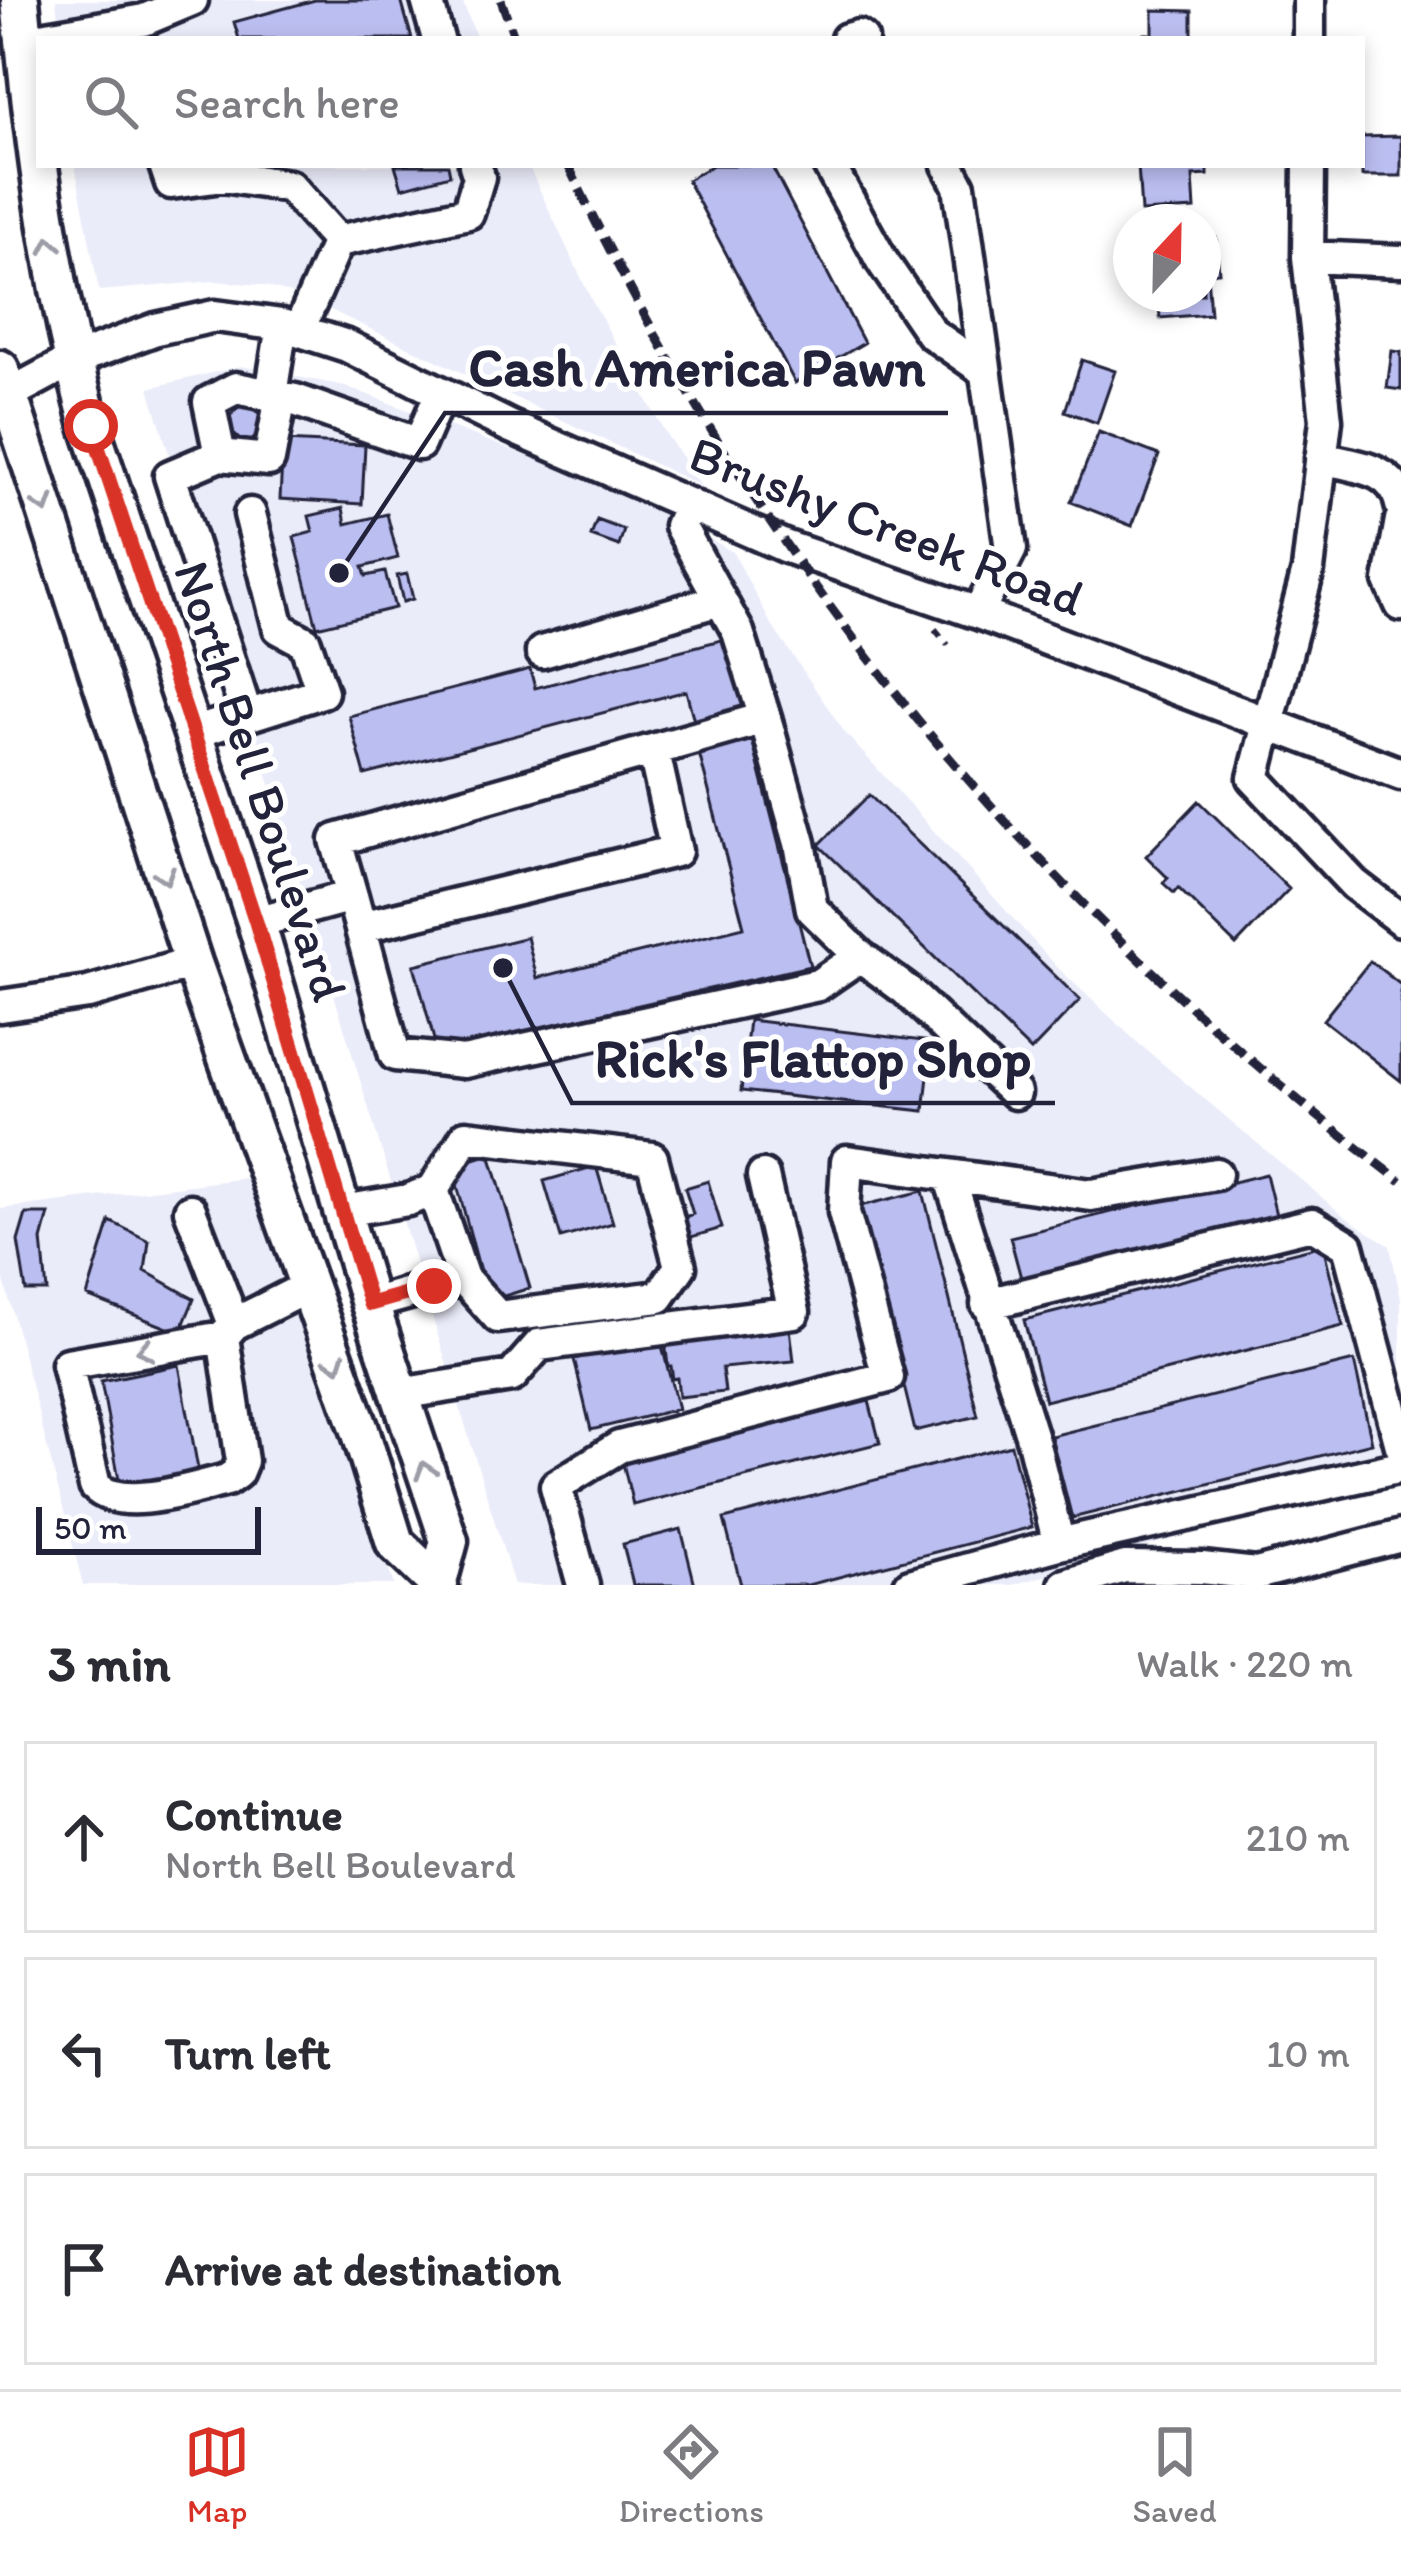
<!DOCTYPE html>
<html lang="en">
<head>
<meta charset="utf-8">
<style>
  body { margin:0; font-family:Itim,sans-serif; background:#f7f7f7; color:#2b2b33 }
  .compass { position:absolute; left:1113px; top:204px; width:108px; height:108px; border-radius:50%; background:#fff; box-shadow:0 6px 18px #0003; rotate:22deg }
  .scale { position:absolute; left:36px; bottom:30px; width:225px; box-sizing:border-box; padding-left:12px; border:6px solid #22223b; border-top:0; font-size:33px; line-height:42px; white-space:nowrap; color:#22223b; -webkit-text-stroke:9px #fff; paint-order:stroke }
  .stop { position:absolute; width:36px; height:36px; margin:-27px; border:9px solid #d93025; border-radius:50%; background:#fff }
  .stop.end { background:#d93025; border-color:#fff; box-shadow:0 3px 12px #0008 }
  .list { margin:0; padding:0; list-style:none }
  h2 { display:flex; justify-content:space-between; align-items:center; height:156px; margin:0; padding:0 48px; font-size:51px }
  h2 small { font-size:39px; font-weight:400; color:#7c7c81 }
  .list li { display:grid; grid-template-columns:78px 1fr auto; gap:36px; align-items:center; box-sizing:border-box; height:192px; margin:0 24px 24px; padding:0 24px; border:3px solid #e1e1e2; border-radius:0px }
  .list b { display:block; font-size:45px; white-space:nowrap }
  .list p { margin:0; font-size:39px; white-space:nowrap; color:#7c7c81 }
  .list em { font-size:39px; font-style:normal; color:#7c7c81 }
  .icon { flex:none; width:66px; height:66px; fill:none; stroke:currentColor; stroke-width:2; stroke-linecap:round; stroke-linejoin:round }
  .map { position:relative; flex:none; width:1401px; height:1585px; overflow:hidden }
  .search { position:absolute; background:#fff; box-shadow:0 6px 18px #0003; left:36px; right:36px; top:36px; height:132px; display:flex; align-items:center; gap:30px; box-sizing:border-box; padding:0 42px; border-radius:0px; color:#7c7c81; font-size:45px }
  .sheet { height:804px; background:#fff }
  nav { display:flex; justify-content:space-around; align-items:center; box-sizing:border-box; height:168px; border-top:3px solid #e1e1e2; background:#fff; font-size:33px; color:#7c7c81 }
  nav a { display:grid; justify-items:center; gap:6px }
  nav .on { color:#d93025 }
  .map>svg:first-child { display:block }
</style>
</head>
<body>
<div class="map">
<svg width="1401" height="1585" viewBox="0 0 1401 1585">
  <rect width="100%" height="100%" fill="#fff"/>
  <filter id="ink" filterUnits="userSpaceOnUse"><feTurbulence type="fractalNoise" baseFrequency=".00833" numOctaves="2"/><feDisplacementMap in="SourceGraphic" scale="24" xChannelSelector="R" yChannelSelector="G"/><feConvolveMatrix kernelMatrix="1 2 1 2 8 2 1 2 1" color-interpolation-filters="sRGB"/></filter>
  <g filter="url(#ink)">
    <!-- built -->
    <path fill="#ebecfa" d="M 56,0 L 462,0 L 477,39 L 60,39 Z
      M 75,165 L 528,165 L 592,301 L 666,434 L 701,486 L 301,296 L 261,285 L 215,281 L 99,291 Z
      M 241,366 L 345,386 L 640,499 L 733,552 L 771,624 L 846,734 L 1058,968 L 1138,1043 L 1344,1216 L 1390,1246 L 1401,1299 L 1401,1473 L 1013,1585 L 514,1585 L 149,388 Z
      M 254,1177 L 394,1585 L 83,1585 L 0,1265 L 0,1209 Z"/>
    <!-- building -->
    <path fill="#bbbef0" stroke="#22223b" stroke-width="3" d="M 315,0 L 401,0 L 412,39 L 239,39 L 234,22 Z
      M 1153,10 L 1192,11 L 1192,39 L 1144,39 L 1144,34 L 1153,34 Z
      M 1401,136 L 1401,176 L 1362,176 L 1362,137 Z
      M 395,165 L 448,165 L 450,175 L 402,188 Z
      M 713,165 L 771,165 L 864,343 L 795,383 L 687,180 Z
      M 1138,165 L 1208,165 L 1208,175 L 1193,176 L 1195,209 L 1141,212 Z
      M 1216,238 L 1219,272 L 1207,273 L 1210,314 L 1160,318 L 1158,294 L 1203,294 L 1203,239 Z
      M 1392,351 L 1401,352 L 1401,390 L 1387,388 Z
      M 1082,360 L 1115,371 L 1097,423 L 1065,411 Z
      M 246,400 L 269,424 L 246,446 L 223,423 Z
      M 1099,432 L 1159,455 L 1132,526 L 1071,502 Z
      M 283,441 L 365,445 L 362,504 L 280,499 Z
      M 343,508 L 346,524 L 387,514 L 398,558 L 363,567 L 366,576 L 385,572 L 395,608 L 317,627 L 294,537 L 313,532 L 309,516 Z
      M 597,520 L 624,530 L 619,546 L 591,536 Z
      M 407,574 L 413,599 L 403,602 L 397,576 Z
      M 725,639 L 746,715 L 696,728 L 686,691 L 365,775 L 349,716 L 530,669 L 535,688 Z
      M 752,740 L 810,966 L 437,1051 L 414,965 L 527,937 L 537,978 L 744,927 L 699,753 Z
      M 869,795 L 1080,1000 L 1031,1051 L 819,845 Z
      M 1199,801 L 1289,889 L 1236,945 L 1178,888 L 1174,893 L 1163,883 L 1168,878 L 1146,856 Z
      M 1370,961 L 1401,985 L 1401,1081 L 1323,1020 Z
      M 749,1020 L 932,1042 L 924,1111 L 741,1091 Z
      M 490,1154 L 530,1288 L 488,1301 L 452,1166 Z
      M 596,1166 L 613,1223 L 561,1238 L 544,1181 Z
      M 1266,1174 L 1276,1215 L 1021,1278 L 1010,1237 Z
      M 708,1181 L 722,1228 L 688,1238 L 682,1218 L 693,1214 L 685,1188 Z
      M 923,1191 L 978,1416 L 915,1431 L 860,1206 Z
      M 26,1214 L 49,1214 L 42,1240 L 47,1291 L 26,1291 L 18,1241 Z
      M 110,1221 L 149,1241 L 145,1271 L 194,1299 L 180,1333 L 87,1296 Z
      M 1323,1245 L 1343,1326 L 1045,1401 L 1024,1320 Z
      M 790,1328 L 794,1361 L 722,1368 L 725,1392 L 679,1397 L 677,1378 L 673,1379 L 671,1366 L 668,1366 L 665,1341 Z
      M 660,1338 L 678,1409 L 591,1430 L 574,1359 Z
      M 1354,1361 L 1372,1443 L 1072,1518 L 1051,1436 Z
      M 179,1365 L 200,1480 L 122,1496 L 101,1381 Z
      M 869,1401 L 880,1443 L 633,1505 L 623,1463 Z
      M 1011,1445 L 1032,1527 L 808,1585 L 741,1585 L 724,1519 Z
      M 681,1529 L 695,1585 L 633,1585 L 623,1544 Z"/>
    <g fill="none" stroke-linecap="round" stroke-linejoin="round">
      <defs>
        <path id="minor" d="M 427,0 L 438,39
          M 847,39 L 858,36 L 862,39
          M 1309,39 L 1309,0
          M 24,41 L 144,20 L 192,0
          M 165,165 L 171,183 L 223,176 L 289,186 L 338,241
          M 829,165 L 882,261 L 931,333 L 985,371
          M 948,165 L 959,186 L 1011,549 L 978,613
          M 1309,165 L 1308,257 L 1326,420 L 1308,570 L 1254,778 L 1354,884 L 1401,920
          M 338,241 L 468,213 L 479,177 L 475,165
          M 1308,257 L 1401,261
          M 299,330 L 338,241
          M 271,395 L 282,325
          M 0,399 L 73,360 L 156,329 L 215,316 L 282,325 L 347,346 L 511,427 L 784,546 L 978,613 L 1401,774
          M 220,455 L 209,402 L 236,388 L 295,400 L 419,444 L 441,393
          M 1321,458 C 1352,466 1395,467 1401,505
          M 1401,520 L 1390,581 L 1401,605
          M 542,652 L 719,600
          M 247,716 L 170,476 L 220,455 L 269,460 L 281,397
          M 193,733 L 322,692 L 305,642 L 279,628 L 250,514
          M 352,896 L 336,840 L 765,718 L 738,632 L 680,526 L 689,504
          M 256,922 L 352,896 L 395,1055 L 464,1062 L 818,985 L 860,956 L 812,909 L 800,843 L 765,718
          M 361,927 L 676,851 L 654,752
          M 860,956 L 906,990 L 1015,1093
          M 0,1006 L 88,993 L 193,963
          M 949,1175 L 1091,1195 L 1216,1174
          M 433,1190 L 463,1278
          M 190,1210 L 234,1324
          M 343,1211 L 408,1200 L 433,1190 L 466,1136 L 652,1158 L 680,1267 L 659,1297 L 498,1317 L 463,1278 L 370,1304
          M 987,1304 L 1312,1224 L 1348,1246 L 1401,1446
          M 223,1337 L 67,1364 L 95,1486 C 121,1513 193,1488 227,1480 L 237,1473 L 242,1461 L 223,1337 L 234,1324 L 309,1286
          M 400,1394 L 512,1376 L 539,1345 L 794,1312 L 763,1176
          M 583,1585 L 556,1486 L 619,1447 L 888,1377 L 844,1212 L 847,1161 L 949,1175 L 1033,1441 L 1059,1544 L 1401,1467
          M 910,1585 L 1059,1544
          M 1065,1585 L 1125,1567 L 1202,1568 L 1256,1574 L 1401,1536"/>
        <path id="major" d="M 20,0 C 34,147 52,283 90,426 L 256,922 L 370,1304 L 449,1541 L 438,1582
          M 0,369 L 193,963 L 360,1430 L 395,1543 L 439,1585"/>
      </defs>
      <!-- minor casing -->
      <use href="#minor" stroke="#22223b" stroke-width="39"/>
      <!-- major casing -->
      <use href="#major" stroke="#22223b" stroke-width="45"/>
      <!-- path -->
      <path stroke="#22223b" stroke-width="6" stroke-dasharray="9 9" stroke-linecap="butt" d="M 935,629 L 948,645"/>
      <!-- minor -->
      <use href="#minor" stroke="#fff" stroke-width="30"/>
      <!-- major -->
      <use href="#major" stroke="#fff" stroke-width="36"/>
      <!-- rail -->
      <path stroke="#22223b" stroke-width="9" stroke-dasharray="18 9" stroke-linecap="butt" d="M 501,0 L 515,39
        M 568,165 C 761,574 1040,909 1401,1181"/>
    </g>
    <!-- one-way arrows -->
    <defs><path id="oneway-chevron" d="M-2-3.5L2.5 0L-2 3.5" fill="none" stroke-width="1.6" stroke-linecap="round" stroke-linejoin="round" transform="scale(3)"/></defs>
    <g stroke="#9c9ca7">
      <use href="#oneway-chevron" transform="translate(50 245) rotate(-101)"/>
      <use href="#oneway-chevron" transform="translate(44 505) rotate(72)"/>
      <use href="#oneway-chevron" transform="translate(165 876) rotate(72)"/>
      <use href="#oneway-chevron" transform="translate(145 1350) rotate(170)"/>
      <use href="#oneway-chevron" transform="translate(336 1363) rotate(70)"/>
      <use href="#oneway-chevron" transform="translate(425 1470) rotate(-108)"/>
    </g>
  </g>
  <g fill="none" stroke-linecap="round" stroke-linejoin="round" filter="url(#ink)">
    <!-- route -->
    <path stroke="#d93025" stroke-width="15" d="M 91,426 L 256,922 L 370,1304 L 434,1286"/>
  </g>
  <g text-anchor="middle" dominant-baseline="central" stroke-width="10" stroke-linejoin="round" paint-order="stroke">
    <!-- street labels -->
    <g font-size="51" fill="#22223b" stroke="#fff">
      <text transform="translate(887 526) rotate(21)">Brushy Creek Road</text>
      <text transform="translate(261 781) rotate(72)">North Bell Boulevard</text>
    </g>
  </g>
  <!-- callouts -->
  <path fill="none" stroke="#22223b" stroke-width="4.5" d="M339 573L445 413H948M503 968L572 1103H1055"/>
  <g fill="#22223b" stroke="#fff" stroke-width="4.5">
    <circle cx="339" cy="573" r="12"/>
    <circle cx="503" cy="968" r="12"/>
  </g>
  <g font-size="54" text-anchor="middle" font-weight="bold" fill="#22223b" stroke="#fff" stroke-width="10" stroke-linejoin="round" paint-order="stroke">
    <text x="697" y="386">Cash America Pawn</text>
    <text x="813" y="1077">Rick's Flattop Shop</text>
  </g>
</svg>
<svg class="compass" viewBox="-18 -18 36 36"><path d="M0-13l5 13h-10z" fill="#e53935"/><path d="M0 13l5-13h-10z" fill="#7c7c81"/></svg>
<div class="scale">50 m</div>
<div class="stop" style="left:91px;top:426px"></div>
<div class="stop end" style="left:434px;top:1286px"></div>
<div class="search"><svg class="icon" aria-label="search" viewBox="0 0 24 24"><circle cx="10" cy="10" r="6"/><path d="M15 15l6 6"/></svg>Search here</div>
</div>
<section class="sheet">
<h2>3 min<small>Walk · 220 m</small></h2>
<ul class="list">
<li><svg class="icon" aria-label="ahead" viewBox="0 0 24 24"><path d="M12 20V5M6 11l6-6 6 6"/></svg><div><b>Continue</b><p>North Bell Boulevard</p></div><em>210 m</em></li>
<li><svg class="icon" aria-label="left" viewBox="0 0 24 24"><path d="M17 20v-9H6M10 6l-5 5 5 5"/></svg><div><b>Turn left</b></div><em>10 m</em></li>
<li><svg class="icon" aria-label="arrive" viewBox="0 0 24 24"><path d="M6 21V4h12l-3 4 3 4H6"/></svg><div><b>Arrive at destination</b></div></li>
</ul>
</section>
<nav>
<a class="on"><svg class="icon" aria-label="map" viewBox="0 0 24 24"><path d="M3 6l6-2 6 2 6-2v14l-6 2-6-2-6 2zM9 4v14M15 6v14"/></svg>Map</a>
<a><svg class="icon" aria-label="directions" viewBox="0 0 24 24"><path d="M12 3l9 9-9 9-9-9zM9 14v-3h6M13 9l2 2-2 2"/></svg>Directions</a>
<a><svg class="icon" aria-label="saved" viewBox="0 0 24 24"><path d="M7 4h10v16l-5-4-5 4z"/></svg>Saved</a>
</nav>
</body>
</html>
